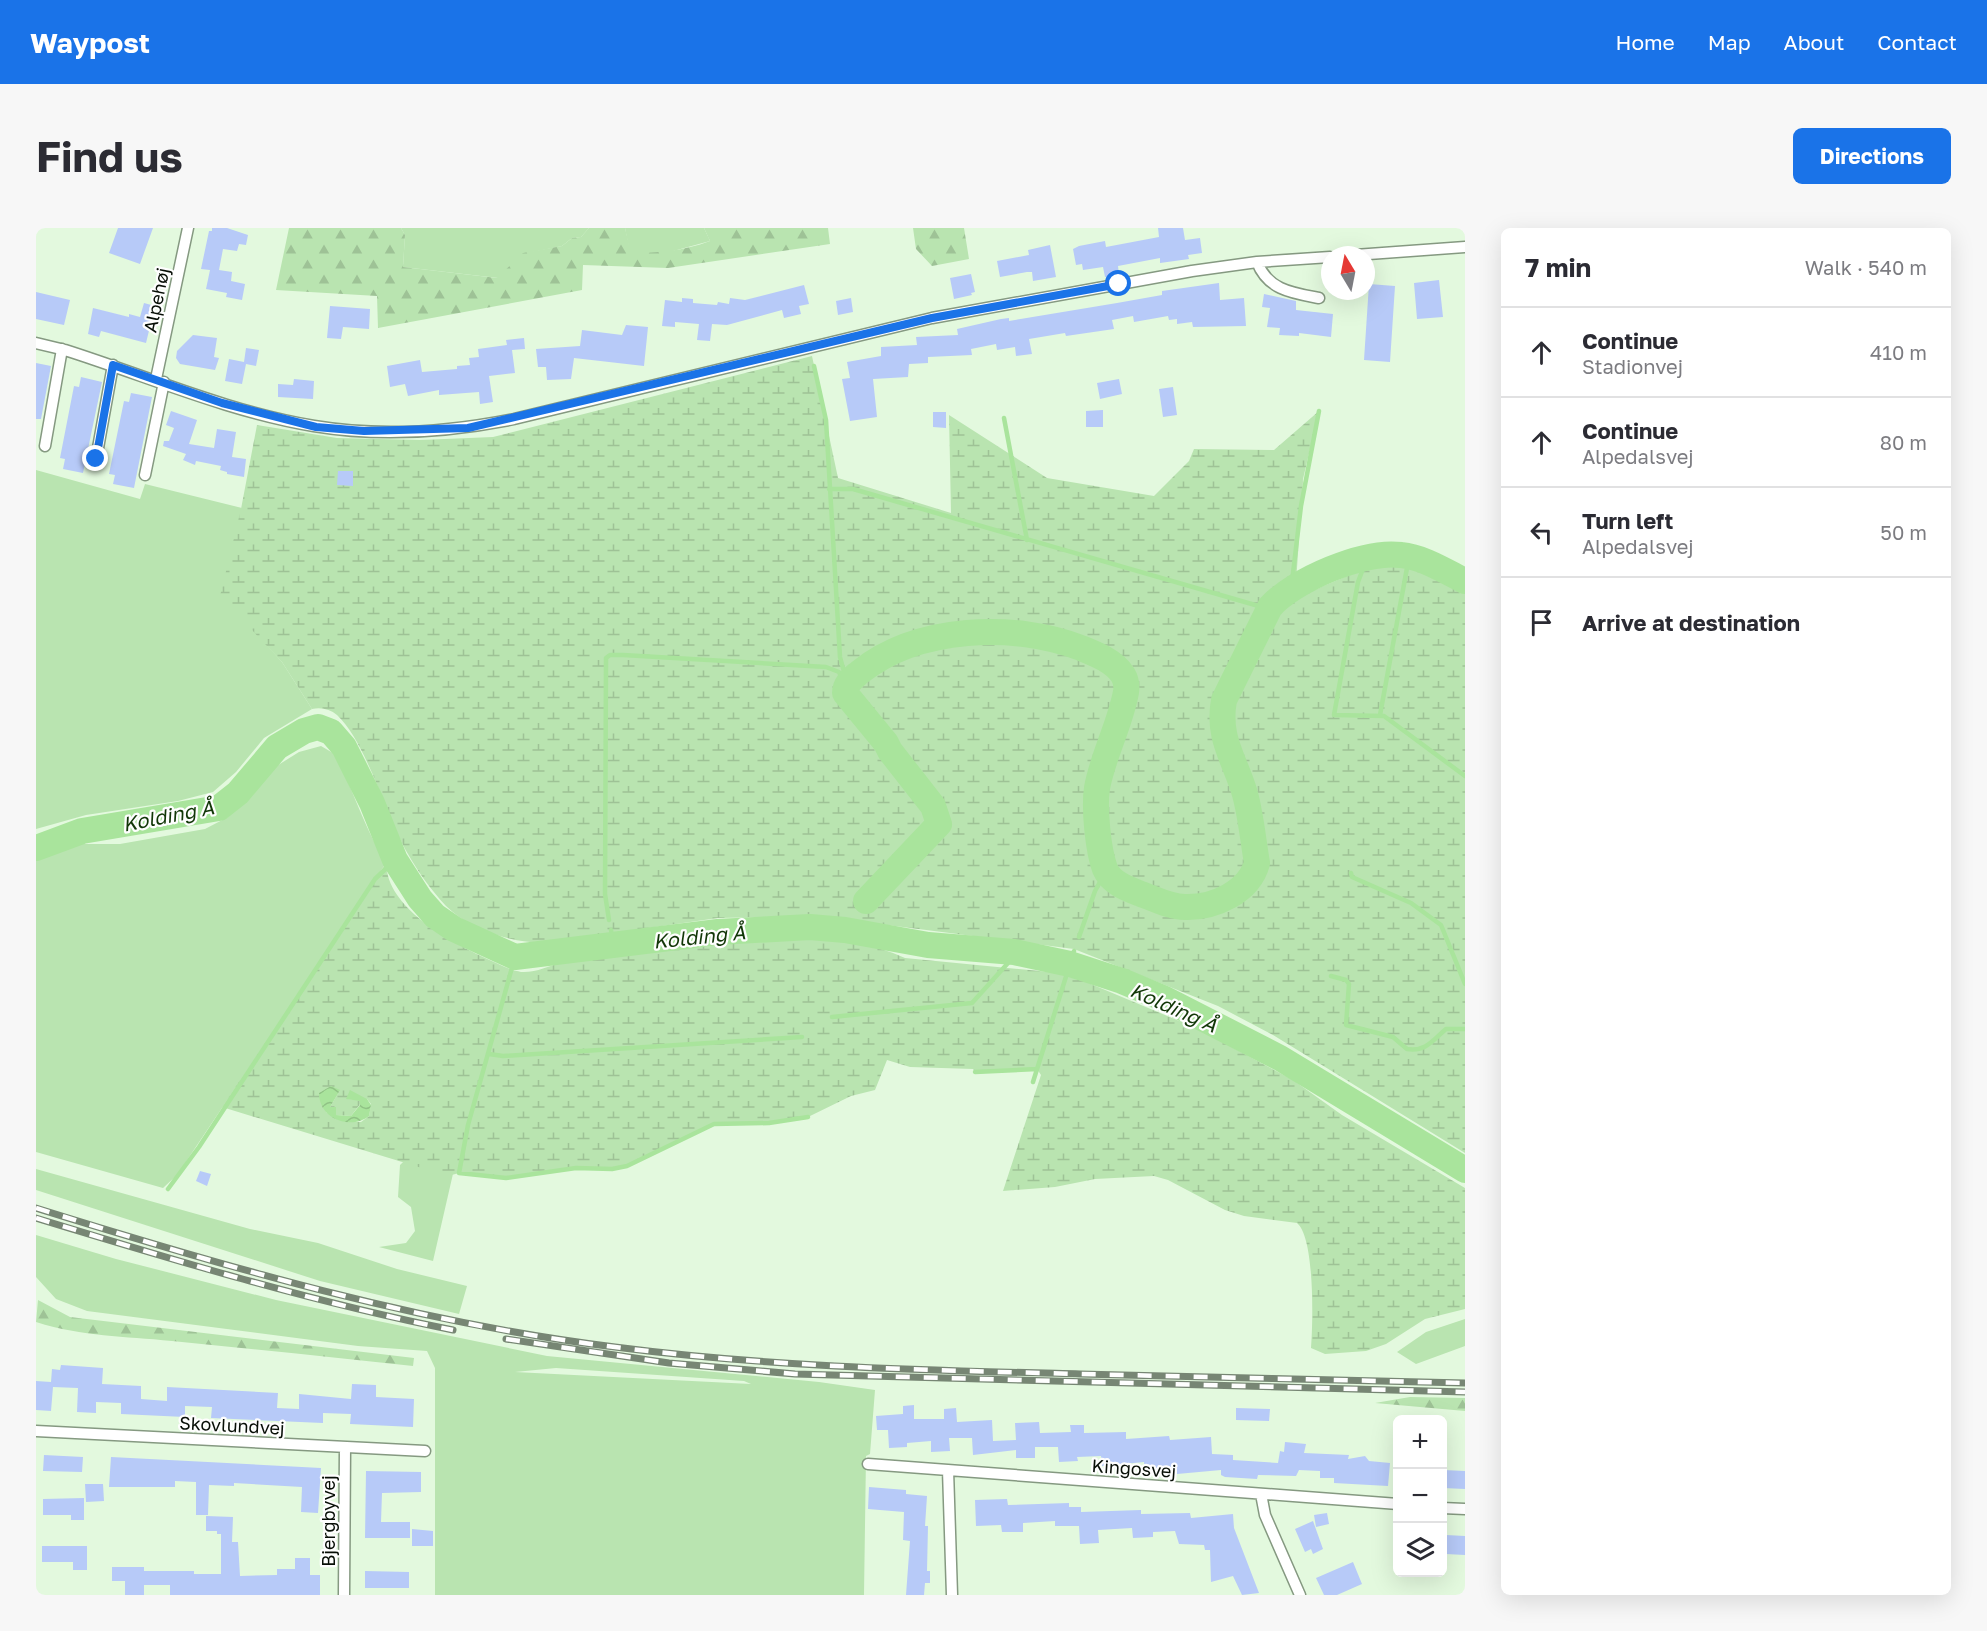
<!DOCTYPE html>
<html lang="en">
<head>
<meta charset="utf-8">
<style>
  body { margin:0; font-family:"Golos Text",sans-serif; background:#f7f7f7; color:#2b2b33 }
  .controls { position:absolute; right:18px; bottom:18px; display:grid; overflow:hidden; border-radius:9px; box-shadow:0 6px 24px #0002 }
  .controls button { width:54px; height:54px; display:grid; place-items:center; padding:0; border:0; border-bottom:2px solid #e1e1e2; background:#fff; color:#2b2b33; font:30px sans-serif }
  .compass { position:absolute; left:1285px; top:18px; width:54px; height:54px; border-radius:50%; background:#fff; box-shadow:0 6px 24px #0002; rotate:350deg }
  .stop { position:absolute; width:18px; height:18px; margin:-14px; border:4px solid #1a73e8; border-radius:50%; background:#fff }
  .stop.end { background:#1a73e8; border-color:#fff; box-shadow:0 2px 6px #0008 }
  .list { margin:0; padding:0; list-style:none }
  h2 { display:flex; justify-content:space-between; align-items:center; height:78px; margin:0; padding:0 24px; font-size:26px }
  h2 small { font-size:20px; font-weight:400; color:#7c7c81 }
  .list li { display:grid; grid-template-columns:39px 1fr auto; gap:18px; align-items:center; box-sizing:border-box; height:90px; padding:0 24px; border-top:2px solid #e1e1e2 }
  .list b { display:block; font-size:22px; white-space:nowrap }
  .list p { margin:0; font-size:20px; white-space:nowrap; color:#7c7c81 }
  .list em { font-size:20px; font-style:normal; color:#7c7c81 }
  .icon { flex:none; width:33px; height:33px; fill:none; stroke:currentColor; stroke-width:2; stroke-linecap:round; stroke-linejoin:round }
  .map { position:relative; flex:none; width:1429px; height:1367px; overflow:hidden; border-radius:9px }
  header { display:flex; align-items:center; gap:36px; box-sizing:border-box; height:84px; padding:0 30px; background:#1a73e8; color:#fff }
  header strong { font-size:28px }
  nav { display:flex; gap:33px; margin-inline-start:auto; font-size:21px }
  .intro { display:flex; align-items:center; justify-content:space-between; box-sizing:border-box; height:144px; padding:0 36px }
  h1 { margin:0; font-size:42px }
  .button { padding:15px 27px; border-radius:9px; background:#1a73e8; color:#fff; font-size:21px; font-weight:700 }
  main { display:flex; gap:36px; padding:0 36px }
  aside { flex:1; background:#fff; border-radius:9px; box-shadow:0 6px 24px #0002 }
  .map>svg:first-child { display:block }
</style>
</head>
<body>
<header>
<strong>Waypost</strong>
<nav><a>Home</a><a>Map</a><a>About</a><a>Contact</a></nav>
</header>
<div class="intro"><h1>Find us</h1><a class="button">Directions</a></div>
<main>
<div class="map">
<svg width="1429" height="1367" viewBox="0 0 1429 1367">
  <defs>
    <pattern id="forest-firs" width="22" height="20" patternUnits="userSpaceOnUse" patternTransform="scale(1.5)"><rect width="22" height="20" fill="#b9e4b0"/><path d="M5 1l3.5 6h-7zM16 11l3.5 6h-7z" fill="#9ec296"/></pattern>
    <pattern id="wetland-marsh" width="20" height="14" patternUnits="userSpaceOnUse" patternTransform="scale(1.5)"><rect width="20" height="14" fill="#b9e4b0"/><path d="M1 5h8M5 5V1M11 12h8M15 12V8" fill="none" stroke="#9ec296"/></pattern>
    <pattern id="water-waves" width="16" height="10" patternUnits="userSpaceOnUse" patternTransform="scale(1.5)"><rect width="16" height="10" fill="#a9e49c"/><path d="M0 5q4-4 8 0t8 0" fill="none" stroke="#90c285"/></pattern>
  </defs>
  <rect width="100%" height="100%" fill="#e3f9de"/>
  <!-- green -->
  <path fill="#b9e4b0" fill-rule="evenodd" d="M 365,0 L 553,0 L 545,9 L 536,10 L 526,18 L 487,26 L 462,50 L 367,39 L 369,7 Z
    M 589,0 L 668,0 L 674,13 L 630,25 L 594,25 Z
    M 0,242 L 104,271 L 109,256 L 206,280 L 228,414 L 246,434 L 276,481 L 228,510 L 200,544 L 177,564 L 142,573 L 50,587 L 0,601 Z
    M 285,518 L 297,525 L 301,530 C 318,565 330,603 350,635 L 141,947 L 127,960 L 0,924 L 0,633 L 41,616 L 84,616 L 169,601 L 192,589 L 231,544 L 263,524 Z
    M 430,889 L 397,1033 L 343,1019 L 370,1015 L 379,1003 L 375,979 L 362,969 L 364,937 L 392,910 Z
    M 0,941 L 214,1001 L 282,1015 L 361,1041 L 431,1058 L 423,1086 L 284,1053 L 0,962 Z
    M 0,1007 L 80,1031 L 240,1072 L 511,1128 L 783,1154 L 839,1162 L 834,1226 L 830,1228 L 828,1367 L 399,1367 L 399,1140 L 391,1123 L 322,1118 L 51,1083 L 20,1071 L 0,1049 ZM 520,1140 L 708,1153 L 715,1156 L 479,1144 Z
    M 1429,1091 L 1429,1118 L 1380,1136 L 1361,1124 L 1390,1104 Z"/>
  <!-- forest -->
  <path fill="url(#forest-firs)" d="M 253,0 L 365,0 L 369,7 L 367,39 L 461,50 L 487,25 L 526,18 L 536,10 L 545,9 L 553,0 L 589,0 L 595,25 C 623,25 647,23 674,13 L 668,0 L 792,0 L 794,16 L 632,40 L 547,37 L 546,62 L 342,100 L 341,68 L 240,62 Z
    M 877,0 L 928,0 L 933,31 L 896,38 L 880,21 Z
    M 2,1072 L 34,1089 L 378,1130 L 377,1138 C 297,1129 216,1121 136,1113 C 87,1108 48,1109 0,1094 Z
    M 1374,1169 L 1429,1170 L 1429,1183 L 1339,1175 Z"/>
  <!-- wetland -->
  <path fill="url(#wetland-marsh)" fill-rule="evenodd" d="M 776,128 L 802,250 L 915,285 L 913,187 L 1011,250 L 1118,268 L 1153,233 L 1158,221 L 1238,222 L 1283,183 L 1267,251 L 1259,370 C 1298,356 1336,329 1379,342 C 1396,347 1413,358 1429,365 L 1429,925 L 1237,807 L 1182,778 L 1038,721 L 781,688 L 682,690 L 507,715 C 474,714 434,702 410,678 C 396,663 382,644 372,626 C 350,589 331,515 301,487 C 294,481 285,479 276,481 L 246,434 L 184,368 L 205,281 L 221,197 L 301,210 L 384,212 L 457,209 Z
    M 350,635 C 351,680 412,712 447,729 C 459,734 472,742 485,744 C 500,745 512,738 525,735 C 537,732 550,732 561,730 C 599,724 637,721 675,718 C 739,712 808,702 869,730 L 1014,744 L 1043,751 L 1160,800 L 1257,852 L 1306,887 L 1429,960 L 1429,1081 L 1389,1091 L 1350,1116 L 1330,1123 L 1289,1126 L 1275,1120 C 1277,1095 1279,1010 1261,995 L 1208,988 L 1189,982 L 1132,952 L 1118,948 L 1059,951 L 1019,959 L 967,963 L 1005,847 L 1001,841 L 940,844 L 937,841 L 874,839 L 851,832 L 839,862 L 815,868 L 772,889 L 733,895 L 678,896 L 591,938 L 576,941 L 541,940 L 470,950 L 423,945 L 412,948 L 186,879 ZM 304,862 L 294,879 L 298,879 L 300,887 L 315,888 L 325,875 L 324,872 L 312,871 L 331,871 L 335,876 L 333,888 L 325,894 C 311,894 302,892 290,884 Z"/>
  <!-- water -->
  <path fill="url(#water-waves)" d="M 295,858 L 304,862 L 294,879 L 300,879 L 300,887 L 315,888 L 324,877 L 324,873 L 310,871 L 314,862 L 331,871 L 335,877 L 333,888 C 316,902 283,892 283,865 Z"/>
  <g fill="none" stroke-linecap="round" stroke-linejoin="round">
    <!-- stream -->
    <path stroke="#a9e49c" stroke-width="4.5" d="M 778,138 L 790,192 L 804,429 L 811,455
      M 968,190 L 991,312
      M 793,261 L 817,261 L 1233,381
      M 1331,330 L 1322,354 L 1298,487 L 1348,488 L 1429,548
      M 1255,362 L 1265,278 L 1283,183
      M 1344,487 L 1373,329
      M 1315,645 L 1316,649 L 1375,675 L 1405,697 L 1429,756
      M 573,692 L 569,666 L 570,430 L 574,427 L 587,427 L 790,439 L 803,444 L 809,459
      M 575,702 L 577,715
      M 1043,709 L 1059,663 L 1070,643
      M 479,729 L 432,897 L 423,945 L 470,950 L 540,940 L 576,941 L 591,938 L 678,896 L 733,895 L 772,889
      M 1295,748 L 1310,752 L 1313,756 L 1310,797 L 1357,809 L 1371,821 C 1390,824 1397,812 1410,801 L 1429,801
      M 796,789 L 936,775 L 972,735 L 978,724
      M 453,826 L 467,828 L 766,809
      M 939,844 L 1001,841
      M 997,854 L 1038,723
      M 132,961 L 163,919 L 339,651 L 359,632"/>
    <!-- river -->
    <path stroke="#a9e49c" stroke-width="26" d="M 0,620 L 46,603 L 183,580 L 202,565 L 241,519 L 268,503 L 282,499 L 295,504 L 308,519 L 336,575 L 359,632 L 384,671 L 399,688 L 418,701 L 479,729 L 682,704 L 774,699 L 809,702 L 892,717 L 978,724 L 1034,736 L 1086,753 L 1129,771 L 1244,830 L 1429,942
      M 830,673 L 903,596 L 897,578 L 854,523 L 850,515 L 809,465 C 809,455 817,450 824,444 C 881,398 979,394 1045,420 C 1060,426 1078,433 1087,447 C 1090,452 1091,458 1090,464 C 1084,497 1067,527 1061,560 C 1058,580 1062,622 1069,641 C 1075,655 1092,661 1105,666 C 1119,671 1134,679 1149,679 C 1178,680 1213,664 1221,635 C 1217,612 1215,588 1209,566 C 1199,531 1181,511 1188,472 L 1234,379 C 1258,352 1328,322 1365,327 C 1387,329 1409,343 1429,353"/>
  </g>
  <!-- building -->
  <path fill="#b7caf8" d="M 82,0 L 117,0 L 104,36 L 73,25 Z
    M 176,0 L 191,0 L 212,7 L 210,17 L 203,16 L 201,23 L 187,21 L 183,42 L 196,44 L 195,53 L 209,56 L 206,72 L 190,69 L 191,65 L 170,61 L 174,42 L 165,41 L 173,3 L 176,3 Z
    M 1122,0 L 1147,0 L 1149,12 L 1164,10 L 1166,25 L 1152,27 L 1153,31 L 1124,35 L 1124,30 L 1082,38 L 1083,47 L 1069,49 L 1067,39 L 1047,42 L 1046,36 L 1040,37 L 1037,21 L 1043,18 L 1069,13 L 1070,19 L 1123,9 Z
    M 1014,17 L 1020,49 L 997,53 L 996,44 L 991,44 L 964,49 L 961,33 L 993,27 L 992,22 Z
    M 935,46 L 939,64 L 935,65 L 936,67 L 918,71 L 914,50 Z
    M 1403,52 L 1407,89 L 1381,91 L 1378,55 Z
    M 1183,55 L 1184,72 L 1208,70 L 1210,98 L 1157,99 L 1156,94 L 1141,96 L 1141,91 L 1133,92 L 1132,88 L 1098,94 L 1097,88 L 1076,92 L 1078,101 L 1030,108 L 1029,105 L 993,111 L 996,126 L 980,128 L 979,119 L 961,122 L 960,116 L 935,121 L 936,127 L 892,129 L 892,135 L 873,136 L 872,149 L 837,151 L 841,189 L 814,193 L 806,151 L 814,150 L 811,134 L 845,128 L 845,119 L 881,117 L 880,109 L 922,107 L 921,101 L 965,91 L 973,90 L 973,93 L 1081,75 L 1126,67 L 1126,63 Z
    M 1333,56 L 1359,58 L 1354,134 L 1328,132 Z
    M 768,57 L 773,76 L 763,78 L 765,86 L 748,90 L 746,82 L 691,97 L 676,96 L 674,113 L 661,112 L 663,96 L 639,94 L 639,99 L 626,98 L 629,72 L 646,74 L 646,70 L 657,71 L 657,75 L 681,77 L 682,74 L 693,76 L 694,70 L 709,72 Z
    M 0,64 L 34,72 L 28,97 L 0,91 Z
    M 1228,66 L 1260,73 L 1260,82 L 1297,86 L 1295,109 L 1263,105 L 1263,108 L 1243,107 L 1244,100 L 1231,99 L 1234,80 L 1226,79 Z
    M 815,70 L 817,84 L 802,87 L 800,73 Z
    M 108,75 L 119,78 L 110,115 L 65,103 L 63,109 L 52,106 L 57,80 L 93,89 L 93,86 L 104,89 Z
    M 294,78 L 334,81 L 333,101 L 307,99 L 305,111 L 291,110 Z
    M 590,97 L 612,99 L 608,138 L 538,130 L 535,151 L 511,152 L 510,139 L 502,139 L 500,121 L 544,118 L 546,102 L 586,107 Z
    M 157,107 L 181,110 L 178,129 L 183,130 L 179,142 L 144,136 L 140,130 L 141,123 Z
    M 488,110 L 489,121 L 476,122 L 479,145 L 453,148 L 457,174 L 444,176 L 443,164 L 403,167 L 403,162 L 372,168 L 369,156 L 354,159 L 351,138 L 384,132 L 386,144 L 421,141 L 421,138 L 434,137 L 433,130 L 443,129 L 442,121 L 471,117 L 470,112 Z
    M 210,120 L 223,122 L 220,138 L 210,136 L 206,156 L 189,153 L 193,131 L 208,134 Z
    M 0,135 L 15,138 L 5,191 L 0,191 Z
    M 45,149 L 66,154 L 47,245 L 27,241 L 29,231 L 24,230 L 38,158 L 43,159 Z
    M 258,151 L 278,153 L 277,171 L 242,169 L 242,156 L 257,157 Z
    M 1083,151 L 1086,166 L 1064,171 L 1061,155 Z
    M 1137,159 L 1141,187 L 1127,189 L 1123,161 Z
    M 95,165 L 116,169 L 98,260 L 77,256 L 79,247 L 73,246 L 88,173 L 93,174 Z
    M 1067,182 L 1067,199 L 1050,199 L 1050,183 Z
    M 135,183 L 161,192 L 153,216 L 178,220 L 181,201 L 200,204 L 196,229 L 210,231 L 208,249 L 191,246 L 191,244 L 184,242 L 185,238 L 160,233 L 159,237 L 147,232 L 150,226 L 127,218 L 128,213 L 133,213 L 138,200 L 130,197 Z
    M 897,184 L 910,184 L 910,200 L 897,199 Z
    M 302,243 L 317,243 L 317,258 L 301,257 Z
    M 164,943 L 175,946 L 171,958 L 160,953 Z
    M 25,1137 L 67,1140 L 66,1156 L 105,1158 L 105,1171 L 131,1173 L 131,1159 L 242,1165 L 241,1180 L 263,1181 L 263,1166 L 315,1171 L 316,1156 L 340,1157 L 340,1169 L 378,1171 L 377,1199 L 314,1196 L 315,1186 L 287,1185 L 287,1195 L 175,1190 L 176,1179 L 149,1178 L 149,1189 L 85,1186 L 85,1175 L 60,1174 L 60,1185 L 41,1184 L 42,1160 L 17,1159 L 15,1183 L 0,1182 L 0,1153 L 15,1154 L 16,1141 L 24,1142 Z
    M 878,1177 L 878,1191 L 908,1191 L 908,1181 L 920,1180 L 921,1194 L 956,1192 L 957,1213 L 980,1212 L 979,1195 L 1003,1194 L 1004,1205 L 1035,1204 L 1034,1197 L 1048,1197 L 1048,1205 L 1090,1204 L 1090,1211 L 1133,1208 L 1134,1212 L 1175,1209 L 1176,1226 L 1197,1227 L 1197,1232 L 1242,1235 L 1244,1223 L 1248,1224 L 1249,1214 L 1270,1216 L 1268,1225 L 1313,1227 L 1312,1231 L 1329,1228 L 1333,1233 L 1354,1235 L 1352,1258 L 1298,1255 L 1298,1250 L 1284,1250 L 1284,1243 L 1263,1242 L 1260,1248 L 1222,1247 L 1221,1251 L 1189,1249 L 1185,1247 L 1185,1242 L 1141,1246 L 1140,1239 L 1109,1242 L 1108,1234 L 1066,1238 L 1065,1228 L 1041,1229 L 1042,1233 L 1023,1234 L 1022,1219 L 999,1219 L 999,1230 L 980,1230 L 980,1222 L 937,1227 L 936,1210 L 913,1210 L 914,1223 L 895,1224 L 895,1213 L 871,1215 L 871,1219 L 853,1220 L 852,1202 L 841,1202 L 840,1188 L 867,1186 L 867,1178 Z
    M 1200,1180 L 1234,1181 L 1233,1193 L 1200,1192 Z
    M 8,1227 L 47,1229 L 46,1244 L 7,1243 Z
    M 75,1229 L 285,1240 L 282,1285 L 265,1284 L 266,1259 L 198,1255 L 198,1258 L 173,1257 L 172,1287 L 160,1287 L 160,1254 L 139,1253 L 139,1259 L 73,1259 Z
    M 1407,1242 L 1429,1243 L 1429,1261 L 1407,1260 Z
    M 330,1243 L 385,1244 L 385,1264 L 346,1265 L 345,1294 L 374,1294 L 374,1310 L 329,1310 Z
    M 49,1256 L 67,1256 L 68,1273 L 50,1274 Z
    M 833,1259 L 870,1262 L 870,1266 L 891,1268 L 889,1298 L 892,1298 L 891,1343 L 894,1343 L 894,1355 L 889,1355 L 888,1367 L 870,1367 L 874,1313 L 867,1312 L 868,1284 L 832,1281 Z
    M 48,1270 L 48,1292 L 35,1292 L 35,1287 L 7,1287 L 7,1271 Z
    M 971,1271 L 972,1277 L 1033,1275 L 1033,1279 L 1045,1279 L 1045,1284 L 1105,1282 L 1105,1286 L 1154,1285 L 1155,1290 L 1197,1286 L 1198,1300 L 1223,1365 L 1206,1367 L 1197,1348 L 1175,1354 L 1174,1322 L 1169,1322 L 1168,1317 L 1143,1316 L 1139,1303 L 1117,1304 L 1117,1309 L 1097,1310 L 1096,1300 L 1062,1302 L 1063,1315 L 1044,1316 L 1043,1298 L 1019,1298 L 1019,1293 L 987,1295 L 987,1304 L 966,1304 L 965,1297 L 940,1298 L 939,1272 Z
    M 1291,1285 L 1293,1296 L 1280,1299 L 1278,1287 Z
    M 170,1288 L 197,1289 L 196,1314 L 202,1314 L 204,1348 L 241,1347 L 241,1341 L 259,1341 L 259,1330 L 274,1330 L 274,1347 L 284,1347 L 284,1367 L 134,1367 L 134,1357 L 108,1357 L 108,1367 L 89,1367 L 89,1353 L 76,1353 L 76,1339 L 108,1339 L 108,1343 L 158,1343 L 158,1346 L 185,1346 L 185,1306 L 181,1306 L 181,1303 L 170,1303 Z
    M 1277,1293 L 1287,1321 L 1277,1326 L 1275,1321 L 1269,1324 L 1259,1301 Z
    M 376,1301 L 397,1303 L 397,1318 L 376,1318 Z
    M 1410,1307 L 1429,1308 L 1429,1327 L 1410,1326 Z
    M 6,1318 L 51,1318 L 51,1342 L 37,1342 L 37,1334 L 6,1334 Z
    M 1317,1334 L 1326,1356 L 1301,1367 L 1288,1367 L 1280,1350 Z
    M 329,1343 L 373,1344 L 373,1360 L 329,1360 Z"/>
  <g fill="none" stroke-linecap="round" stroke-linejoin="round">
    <defs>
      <path id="street" d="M 1319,27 L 1429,19
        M 1221,34 C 1232,62 1256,65 1283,70
        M 0,115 L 29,122 C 111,148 193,184 278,198 C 344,209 413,204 478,191 L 896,90 L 1156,43 L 1221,34 L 1294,29
        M 120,151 L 152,0
        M 9,218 L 26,121
        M 60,231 L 77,137
        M 109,247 L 128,154
        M 0,1203 L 389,1223
        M 832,1236 L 1362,1276
        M 912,1242 L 916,1367
        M 1225,1266 L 1229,1287 L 1264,1367
        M 1406,1280 L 1429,1281
        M 308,1367 L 309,1219"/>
    </defs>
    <!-- street casing -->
    <use href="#street" stroke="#859981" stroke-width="13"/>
    <!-- street -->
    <use href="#street" stroke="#fff" stroke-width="10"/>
    <defs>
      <path id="rail" d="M 0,980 C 190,1039 382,1095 579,1119 C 734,1139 888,1142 1044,1146 C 1172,1149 1301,1152 1429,1155
        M 0,990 C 138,1032 276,1074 417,1102
        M 470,1111 L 633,1135 L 759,1146 L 1429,1164"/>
    </defs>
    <!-- rail casing -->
    <use href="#rail" stroke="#778674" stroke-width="7"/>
    <!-- rail -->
    <use href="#rail" stroke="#fefefe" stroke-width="4.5" stroke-dasharray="14" stroke-linecap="butt"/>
  </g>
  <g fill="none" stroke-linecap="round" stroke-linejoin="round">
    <!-- route -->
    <path stroke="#1a73e8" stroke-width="8" d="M 60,231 L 77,137 L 186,175 L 280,199 L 328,203 L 432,200 L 896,90 L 1083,56"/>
  </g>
  <g text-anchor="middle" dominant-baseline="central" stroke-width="4.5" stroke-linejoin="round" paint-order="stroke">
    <!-- street labels -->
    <g font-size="18" fill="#070e06" stroke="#fefefe">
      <text transform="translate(120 72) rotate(-78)">Alpehøj</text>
      <text transform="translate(196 1197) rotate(3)">Skovlundvej</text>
      <text transform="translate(1098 1240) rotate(4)">Kingosvej</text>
      <text transform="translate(292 1293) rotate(-90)">Bjergbyvej</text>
    </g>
    <!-- water labels -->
    <g font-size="20" font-style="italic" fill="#113707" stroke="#fefefe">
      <text transform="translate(132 587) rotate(-11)">Kolding Å</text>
      <text transform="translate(663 708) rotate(-6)">Kolding Å</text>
      <text transform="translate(1138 779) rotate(24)">Kolding Å</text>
    </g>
  </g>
</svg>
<div class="controls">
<button>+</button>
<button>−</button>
<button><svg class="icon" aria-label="layers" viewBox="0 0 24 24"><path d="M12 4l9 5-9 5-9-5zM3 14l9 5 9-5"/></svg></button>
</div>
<svg class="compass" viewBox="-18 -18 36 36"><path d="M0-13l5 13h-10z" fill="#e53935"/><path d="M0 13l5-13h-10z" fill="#7c7c81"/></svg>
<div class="stop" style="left:1083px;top:56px"></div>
<div class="stop end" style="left:60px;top:231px"></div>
</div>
<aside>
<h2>7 min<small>Walk · 540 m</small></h2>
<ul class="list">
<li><svg class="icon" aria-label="ahead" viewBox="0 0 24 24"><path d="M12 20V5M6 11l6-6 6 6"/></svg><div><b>Continue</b><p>Stadionvej</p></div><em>410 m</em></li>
<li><svg class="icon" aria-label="ahead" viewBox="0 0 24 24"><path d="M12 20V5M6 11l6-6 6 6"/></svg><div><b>Continue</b><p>Alpedalsvej</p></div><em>80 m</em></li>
<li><svg class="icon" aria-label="left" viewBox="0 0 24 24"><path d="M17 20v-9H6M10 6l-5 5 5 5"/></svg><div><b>Turn left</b><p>Alpedalsvej</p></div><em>50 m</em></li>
<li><svg class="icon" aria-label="arrive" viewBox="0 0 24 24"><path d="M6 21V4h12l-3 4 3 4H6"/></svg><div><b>Arrive at destination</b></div></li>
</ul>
</aside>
</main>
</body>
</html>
